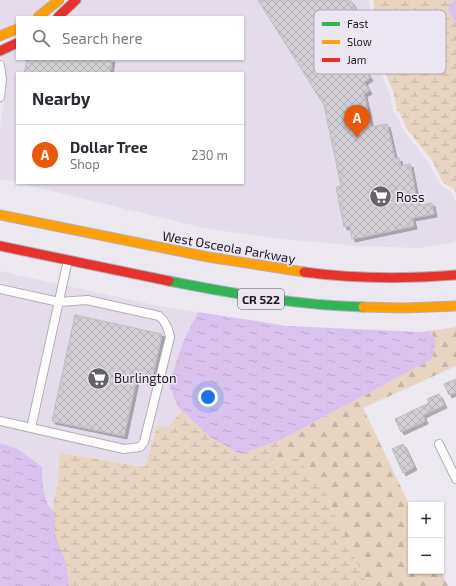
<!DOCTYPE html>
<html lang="en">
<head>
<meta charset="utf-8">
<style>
  body { margin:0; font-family:"Exo 2",sans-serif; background:#f2f2f3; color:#2b2b33 }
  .controls { position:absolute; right:12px; bottom:12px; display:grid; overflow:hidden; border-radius:0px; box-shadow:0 1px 3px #0004 }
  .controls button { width:36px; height:36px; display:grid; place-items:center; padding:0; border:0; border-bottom:1px solid #e1e1e2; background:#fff; color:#2b2b33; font:20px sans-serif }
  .you { position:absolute; left:208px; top:397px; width:14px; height:14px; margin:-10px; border:3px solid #fff; border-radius:50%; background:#1a73e8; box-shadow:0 0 0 6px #1a73e833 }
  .badge { display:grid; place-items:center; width:26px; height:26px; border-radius:50%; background:#ea580c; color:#fff; font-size:13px; font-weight:700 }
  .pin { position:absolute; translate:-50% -33px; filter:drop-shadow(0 1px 2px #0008) }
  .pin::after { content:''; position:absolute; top:21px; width:14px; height:12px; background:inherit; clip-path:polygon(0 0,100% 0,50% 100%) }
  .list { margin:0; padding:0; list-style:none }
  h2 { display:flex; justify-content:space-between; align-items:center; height:52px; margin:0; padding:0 16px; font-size:17px }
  h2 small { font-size:13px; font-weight:400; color:#7c7c81 }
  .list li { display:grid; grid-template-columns:26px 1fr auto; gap:12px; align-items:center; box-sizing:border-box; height:60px; padding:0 16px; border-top:1px solid #e1e1e2 }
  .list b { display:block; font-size:15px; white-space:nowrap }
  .list p { margin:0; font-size:13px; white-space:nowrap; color:#7c7c81 }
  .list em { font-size:13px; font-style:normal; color:#7c7c81 }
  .icon { flex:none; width:22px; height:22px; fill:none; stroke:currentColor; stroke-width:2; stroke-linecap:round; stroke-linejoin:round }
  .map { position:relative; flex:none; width:456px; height:586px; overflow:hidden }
  .search { position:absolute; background:#fff; box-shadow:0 1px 3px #0004; left:16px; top:16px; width:228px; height:44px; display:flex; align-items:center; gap:10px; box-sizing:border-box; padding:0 14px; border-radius:0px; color:#7c7c81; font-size:15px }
  .panel { position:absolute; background:#fff; box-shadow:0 1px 3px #0004; left:16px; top:72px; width:228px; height:112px; border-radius:0px }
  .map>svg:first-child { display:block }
</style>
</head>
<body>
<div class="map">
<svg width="456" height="586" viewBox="0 0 456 586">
  <defs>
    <pattern id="forest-firs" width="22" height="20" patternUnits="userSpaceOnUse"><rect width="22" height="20" fill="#e7d5c1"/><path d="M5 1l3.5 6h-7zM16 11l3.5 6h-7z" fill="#c6b6a6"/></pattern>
    <pattern id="wetland-marsh" width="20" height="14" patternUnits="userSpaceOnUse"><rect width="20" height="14" fill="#e7d5c1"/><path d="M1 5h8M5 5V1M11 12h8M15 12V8" fill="none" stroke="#c6b6a6"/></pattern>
    <pattern id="water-ripples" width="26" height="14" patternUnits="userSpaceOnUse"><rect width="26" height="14" fill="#dac2ee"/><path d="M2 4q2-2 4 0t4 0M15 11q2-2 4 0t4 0" fill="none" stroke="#bba6cc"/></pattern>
    <pattern id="building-cross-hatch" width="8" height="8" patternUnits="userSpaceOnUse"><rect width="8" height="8" fill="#d2cfd4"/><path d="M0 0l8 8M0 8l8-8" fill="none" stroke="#b4b1b6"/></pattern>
    <filter id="shadow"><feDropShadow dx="3" dy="3" stdDeviation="0" flood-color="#0004"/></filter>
  </defs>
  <rect width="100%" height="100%" fill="#ece8ef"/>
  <!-- built -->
  <path fill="#e4dcea" d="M 0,0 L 52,0 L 37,12 L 29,17 L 17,17 L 17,23 L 0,31 Z
    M 82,0 L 369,0 L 378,65 L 390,95 L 393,112 L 397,116 L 404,131 L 428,162 L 441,186 L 451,191 L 456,202 L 456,241 L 451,243 L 418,248 L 360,246 L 272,238 L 204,228 L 19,183 L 243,183 L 243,73 L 17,73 L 17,182 L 0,179 L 0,127 L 6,88 L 6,70 L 2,55 L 17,49 L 17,59 L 243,59 L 243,17 L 66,17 Z
    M 0,271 L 58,284 L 56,296 L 0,283 Z
    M 68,286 L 159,306 L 198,312 L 183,342 L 178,407 L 182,411 L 168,427 L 157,426 L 145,467 L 61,453 L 58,482 L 52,510 L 44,495 L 42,467 L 18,449 L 0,443 L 0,427 L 123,453 L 142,452 L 149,444 L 174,339 L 173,327 L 169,319 L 160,311 L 87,295 L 65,296 Z
    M 0,293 L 54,305 L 28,422 L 0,416 Z
    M 87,305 L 157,320 L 161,324 L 164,330 L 165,336 L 140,440 L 138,443 L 124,444 L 37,425 L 63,306 Z"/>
  <!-- forest -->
  <path fill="url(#forest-firs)" d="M 456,327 L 456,366 L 363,408 L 411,508 L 411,571 L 441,571 L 448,586 L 365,586 L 365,580 L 325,493 L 297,459 L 270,470 L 281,440 L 432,359 L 436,340 L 429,331 Z"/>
  <!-- wetland -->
  <path fill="url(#wetland-marsh)" d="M 373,0 L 455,0 L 447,8 L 456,23 L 456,193 L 453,188 L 443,183 L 432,160 L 406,128 L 400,113 L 397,111 L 394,94 L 382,65 Z
    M 182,411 L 210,437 L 240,454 L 281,440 L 270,469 L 297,458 L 325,493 L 365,580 L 365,586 L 69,586 L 66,563 L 55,534 L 55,513 L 52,510 L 58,482 L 60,453 L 145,467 L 157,426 L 168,427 Z"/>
  <!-- water -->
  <path fill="url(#water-ripples)" d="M 455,0 L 456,0 L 456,23 L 447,8 Z
    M 198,312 L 287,326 L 420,332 L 429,331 L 436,340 L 432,359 L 281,440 L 240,454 L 210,437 L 178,407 L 169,384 L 183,342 Z
    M 0,443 L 18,449 L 42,467 C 43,483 42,502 55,513 L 55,534 L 66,563 L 69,586 L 0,586 Z"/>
  <!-- building -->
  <path fill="url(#building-cross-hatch)" stroke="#bfbcc1" filter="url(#shadow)" d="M 258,0 L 350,0 L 361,18 L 341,30 L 370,78 L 364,82 L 369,91 L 364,94 L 371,127 L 387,124 L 395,159 L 399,158 L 400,166 L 410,164 L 418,206 L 432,203 L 434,214 L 412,218 L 414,226 L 352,239 L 350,226 L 344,227 L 336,187 L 341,186 L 324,105 Z
    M 27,59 L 112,59 L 110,73 L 24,73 Z
    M 75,315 L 162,334 L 152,379 L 137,376 L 124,436 L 52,421 Z
    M 456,379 L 456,392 L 449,395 L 444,384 Z
    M 439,394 L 444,405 L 423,415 L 425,421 L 401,432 L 395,419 L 429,403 L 427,399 Z
    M 403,444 L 414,467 L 403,473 L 392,449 Z"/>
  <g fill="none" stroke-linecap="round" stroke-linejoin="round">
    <defs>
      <path id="street" d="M 0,65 L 2,79 L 0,97
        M 0,289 L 59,302 L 87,300 L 159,316 C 166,322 168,328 170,337 L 144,442 L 140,447 L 124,449 L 0,421
        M 31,428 L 68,260
        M 439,444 L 456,479"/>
      <path id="fast" d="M 169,281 C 235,294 296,305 363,307"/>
      <path id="slow" d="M 38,17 L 59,0
        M 0,36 L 17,29
        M 0,215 L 208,257 L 304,272
        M 363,307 L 403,308 L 456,306"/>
      <path id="jam" d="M 58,17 L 76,0
        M 0,51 L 17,43
        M 0,246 L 169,281
        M 304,272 C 355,279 405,279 456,275"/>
    </defs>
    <!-- street casing -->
    <use href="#street" stroke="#b2afb4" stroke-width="10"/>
    <!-- fast casing -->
    <use href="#fast" stroke="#b2afb4" stroke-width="11"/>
    <!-- slow casing -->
    <use href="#slow" stroke="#b2afb4" stroke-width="11"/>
    <!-- jam casing -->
    <use href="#jam" stroke="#b2afb4" stroke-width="11"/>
    <!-- street -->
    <use href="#street" stroke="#fcfcfd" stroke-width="8"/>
    <!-- fast -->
    <use href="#fast" stroke="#30b455" stroke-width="9"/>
    <!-- slow -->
    <use href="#slow" stroke="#ff9f0a" stroke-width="9"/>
    <!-- jam -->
    <use href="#jam" stroke="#e5322d" stroke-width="9"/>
  </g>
  <!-- icons -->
  <defs>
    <symbol id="supermarket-disc" viewBox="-11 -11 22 22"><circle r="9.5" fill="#666368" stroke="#ece5f2"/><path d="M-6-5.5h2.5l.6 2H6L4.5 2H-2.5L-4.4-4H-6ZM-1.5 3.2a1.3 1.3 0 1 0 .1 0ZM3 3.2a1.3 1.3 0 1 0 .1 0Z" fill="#fff"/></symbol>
  </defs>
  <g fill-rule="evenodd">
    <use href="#supermarket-disc" x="368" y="184" width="25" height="25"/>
    <use href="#supermarket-disc" x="86" y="366" width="25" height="25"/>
  </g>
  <g text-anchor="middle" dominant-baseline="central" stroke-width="3" stroke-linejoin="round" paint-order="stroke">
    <!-- shield labels -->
    <rect fill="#ece5f2" stroke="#5c585f" stroke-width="1" x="238" y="289" width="46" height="20" rx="3"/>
    <g font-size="12" font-weight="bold" fill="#1e1b20">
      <text x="261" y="299">CR 522</text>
    </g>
    <!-- poi labels -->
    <g font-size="13" fill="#1e1b20" stroke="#ece5f2" text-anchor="start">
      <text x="396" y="197">Ross</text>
      <text x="114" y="378">Burlington</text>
    </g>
    <!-- street labels -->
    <g font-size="13" fill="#1e1b20" stroke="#ece5f2">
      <text transform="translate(229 247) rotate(10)">West Osceola Parkway</text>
    </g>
  </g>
  <!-- legend -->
  <rect x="314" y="10" width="132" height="64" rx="6" fill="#ece5f2" stroke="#aea8b3" stroke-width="1"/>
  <rect x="322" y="22" width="18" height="4" fill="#30b455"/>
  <rect x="322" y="40" width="18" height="4" fill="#ff9f0a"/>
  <rect x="322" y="58" width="18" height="4" fill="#e5322d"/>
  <g font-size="11" fill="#1e1b20">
    <text x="347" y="28">Fast</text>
    <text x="347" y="46">Slow</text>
    <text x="347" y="64">Jam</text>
  </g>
</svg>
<div class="controls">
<button>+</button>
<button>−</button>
</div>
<div class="you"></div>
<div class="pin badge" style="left:357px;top:138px">A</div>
<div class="search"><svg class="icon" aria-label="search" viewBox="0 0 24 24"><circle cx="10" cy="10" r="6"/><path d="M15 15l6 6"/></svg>Search here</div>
<section class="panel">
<h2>Nearby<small></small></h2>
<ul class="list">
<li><span class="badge">A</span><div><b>Dollar Tree</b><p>Shop</p></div><em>230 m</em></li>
</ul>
</section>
</div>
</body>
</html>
